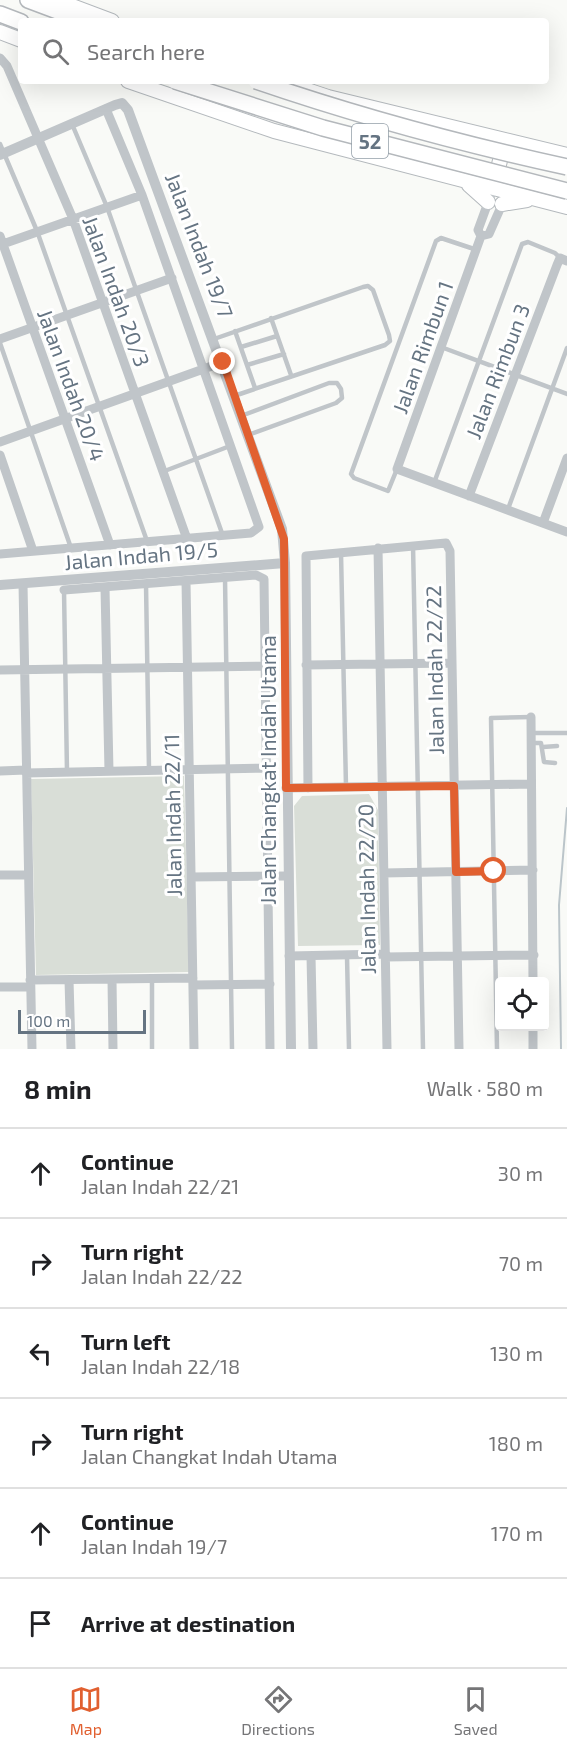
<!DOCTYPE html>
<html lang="en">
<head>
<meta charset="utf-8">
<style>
  body { margin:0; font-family:"Exo 2",sans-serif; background:#f2f2f2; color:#202124 }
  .controls { position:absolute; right:18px; bottom:18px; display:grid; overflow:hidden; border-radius:6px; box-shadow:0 6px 24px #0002 }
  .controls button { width:54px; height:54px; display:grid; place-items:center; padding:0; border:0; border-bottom:2px solid #e0e0e0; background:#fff; color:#202124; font:30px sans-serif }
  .scale { position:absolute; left:18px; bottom:15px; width:128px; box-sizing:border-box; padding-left:6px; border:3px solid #657482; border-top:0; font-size:16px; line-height:21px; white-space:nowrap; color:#657482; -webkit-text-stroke:4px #fff; paint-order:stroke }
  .stop { position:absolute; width:18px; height:18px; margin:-14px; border:4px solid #e16030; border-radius:50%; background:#fff }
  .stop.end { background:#e16030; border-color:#fff; box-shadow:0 2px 6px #0008 }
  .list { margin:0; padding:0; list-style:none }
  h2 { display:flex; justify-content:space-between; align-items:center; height:78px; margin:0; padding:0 24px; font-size:26px }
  h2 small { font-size:20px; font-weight:400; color:#757577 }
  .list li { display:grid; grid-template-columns:39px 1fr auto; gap:18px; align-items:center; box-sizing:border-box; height:90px; padding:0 24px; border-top:2px solid #e0e0e0 }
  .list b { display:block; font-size:22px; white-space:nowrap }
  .list p { margin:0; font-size:20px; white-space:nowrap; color:#757577 }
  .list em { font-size:20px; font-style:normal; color:#757577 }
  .icon { flex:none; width:33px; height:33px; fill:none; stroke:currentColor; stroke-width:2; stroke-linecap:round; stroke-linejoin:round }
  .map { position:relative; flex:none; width:567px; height:1049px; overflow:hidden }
  .search { position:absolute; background:#fff; box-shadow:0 6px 24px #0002; left:18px; right:18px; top:18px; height:66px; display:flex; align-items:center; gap:15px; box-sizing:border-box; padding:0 21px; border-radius:6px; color:#757577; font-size:22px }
  .sheet { height:618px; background:#fff }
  nav { display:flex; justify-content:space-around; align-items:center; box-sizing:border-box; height:84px; border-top:2px solid #e0e0e0; background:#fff; font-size:16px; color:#757577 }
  nav a { display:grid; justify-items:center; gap:3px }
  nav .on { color:#e16030 }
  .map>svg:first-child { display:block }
</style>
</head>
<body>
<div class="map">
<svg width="567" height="1049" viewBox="0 0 567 1049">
  <rect width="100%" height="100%" fill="#f9faf7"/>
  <!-- park -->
  <path fill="#d9ded7" d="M 184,776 L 189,972 L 36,975 L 31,779 Z
    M 369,794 L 378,810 L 380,945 L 298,946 L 294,806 L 302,796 Z"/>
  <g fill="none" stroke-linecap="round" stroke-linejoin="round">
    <!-- stream -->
    <path stroke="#bbc5ca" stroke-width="2" d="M 561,1049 L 559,905 L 567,808"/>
    <defs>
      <path id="primary" d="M 56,0 L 112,21
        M 0,32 L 21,40
        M 128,81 L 274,131 L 567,207
        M 280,81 L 328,97 L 567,155
        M 494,184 L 505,141
        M 469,185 L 488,202
        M 502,204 L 527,200"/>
      <path id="trunk" d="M 28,0 L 84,21
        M 0,14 L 21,22"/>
    </defs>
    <!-- primary casing -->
    <use href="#primary" stroke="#b4b9bd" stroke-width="16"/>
    <!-- trunk casing -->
    <use href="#trunk" stroke="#b4b8bc" stroke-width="18"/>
    <!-- service -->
    <path stroke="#c0c5c9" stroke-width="4.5" d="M 72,124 L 107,207 L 223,536
      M 0,144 L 37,231 L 147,541
      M 271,318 L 291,375
      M 235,331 L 255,388
      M 214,339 L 363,287 L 368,286 L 373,290 L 389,335 L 390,341 L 385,345 L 234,396
      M 0,343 L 71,548
      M 241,347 L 277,336
      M 441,347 L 567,394
      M 247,365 L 284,354
      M 241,416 L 329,383 L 337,383 L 341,389 L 342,398 L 336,403 L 248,435
      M 397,469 L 388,491 L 354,478 L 351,474 L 436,241 L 441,238 L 477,250
      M 162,472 L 230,446
      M 434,483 L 522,244 L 528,242 L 555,253 L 560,258
      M 508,509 L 567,348
      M 413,545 L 423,1049
      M 341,553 L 346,787
      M 225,578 L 232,1049
      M 146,584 L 149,770
      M 64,590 L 67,772
      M 531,733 L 567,733
      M 531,743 L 541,743 L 544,762 L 555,763
      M 543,747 L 557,746
      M 347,956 L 349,1049
      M 152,980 L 152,1049
      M 497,1049 L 491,718 L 531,717"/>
    <!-- minor -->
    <path stroke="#c0c5c9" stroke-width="9" d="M 0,58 L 7,66 L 73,219 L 187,539
      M 0,236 L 110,545
      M 481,236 L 397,469 L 567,532
      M 481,236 L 489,234 L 504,200
      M 481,236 L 478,230 L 493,189
      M 0,245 L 142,195
      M 0,339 L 172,278
      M 0,442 L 223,362
      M 0,455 L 33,551
      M 469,496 L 557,265 L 560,258 L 567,261
      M 543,523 L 567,458
      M 378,548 L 387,1049
      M 0,554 L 251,533 L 259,527 L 142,195 L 106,109
      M 186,581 L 194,1049
      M 23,584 L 32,1049
      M 105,588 L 109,771
      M 64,590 L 256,575 L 264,579 L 270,1049
      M 306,665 L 452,663
      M 0,670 L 265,666
      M 531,717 L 533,981
      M 0,771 L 26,770
      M 26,773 L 267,768
      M 286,788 L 531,784
      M 308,788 L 306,556 L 446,543 L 450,551 L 459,1049
      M 384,873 L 533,870
      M 0,875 L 28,875
      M 191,877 L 287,876
      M 289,956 L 386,954
      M 311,956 L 313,1049
      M 385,957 L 534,955
      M 112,979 L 113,1049
      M 30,980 L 193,978
      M 69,980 L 71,1049
      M 193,985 L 270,984
      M 0,987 L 30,987
      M 533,1049 L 533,1026"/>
    <!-- tertiary -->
    <path stroke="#c0c5c9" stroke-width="10" d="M 0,155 L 115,105 L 122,103 L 128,110 L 282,529 L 285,563 L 291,1049
      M 0,585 L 285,563"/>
    <!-- primary -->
    <use href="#primary" stroke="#fff" stroke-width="14"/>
    <!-- trunk -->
    <use href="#trunk" stroke="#fff" stroke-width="15"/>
    <defs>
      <path id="trunk-bridge" d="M 175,81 L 323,128 L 567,191
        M 256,81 C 358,116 462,144 567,167"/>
    </defs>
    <!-- trunk-bridge casing -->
    <use href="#trunk-bridge" stroke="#b4b8bc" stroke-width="18" stroke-linecap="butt"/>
    <!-- trunk-bridge -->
    <use href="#trunk-bridge" stroke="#fff" stroke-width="15"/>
  </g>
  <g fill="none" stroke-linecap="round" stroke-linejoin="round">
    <!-- route -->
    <path stroke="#e16030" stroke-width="8" d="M 223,362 L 284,539 L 286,788 L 454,786 L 456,872 L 494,871"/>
  </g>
  <g text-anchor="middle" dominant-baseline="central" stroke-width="6" stroke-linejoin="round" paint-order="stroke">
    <!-- shield labels -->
    <rect fill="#fff" stroke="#939ea8" stroke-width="1.5" x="352" y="124" width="36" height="34" rx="4.5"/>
    <g font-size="20" font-weight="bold" fill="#657482">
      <text x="370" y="141">52</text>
    </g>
    <!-- street labels -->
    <g font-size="21" fill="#657482" stroke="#fff">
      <text transform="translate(200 245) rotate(69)">Jalan Indah 19/7</text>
      <text transform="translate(117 291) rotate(70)">Jalan Indah 20/3</text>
      <text transform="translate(422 347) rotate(-70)">Jalan Rimbun 1</text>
      <text transform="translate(497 371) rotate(-69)">Jalan Rimbun 3</text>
      <text transform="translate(72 385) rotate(70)">Jalan Indah 20/4</text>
      <text transform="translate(141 555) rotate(-5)">Jalan Indah 19/5</text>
      <text transform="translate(434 670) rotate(-91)">Jalan Indah 22/22</text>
      <text transform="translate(267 770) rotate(-90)">Jalan Changkat Indah Utama</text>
      <text transform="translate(172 815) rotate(-91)">Jalan Indah 22/11</text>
      <text transform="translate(366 889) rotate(-91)">Jalan Indah 22/20</text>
    </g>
  </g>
</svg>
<div class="controls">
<button><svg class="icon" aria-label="locate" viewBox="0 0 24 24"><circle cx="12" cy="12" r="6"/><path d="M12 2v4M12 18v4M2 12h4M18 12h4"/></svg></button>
</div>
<div class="scale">100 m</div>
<div class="stop" style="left:494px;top:871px"></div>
<div class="stop end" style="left:223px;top:362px"></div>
<div class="search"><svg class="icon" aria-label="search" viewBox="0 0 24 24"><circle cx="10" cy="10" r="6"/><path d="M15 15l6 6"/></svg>Search here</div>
</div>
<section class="sheet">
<h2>8 min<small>Walk · 580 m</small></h2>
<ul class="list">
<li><svg class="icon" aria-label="ahead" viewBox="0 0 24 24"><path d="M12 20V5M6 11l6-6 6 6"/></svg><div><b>Continue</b><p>Jalan Indah 22/21</p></div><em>30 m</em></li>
<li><svg class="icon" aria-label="right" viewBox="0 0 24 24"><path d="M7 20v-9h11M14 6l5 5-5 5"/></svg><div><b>Turn right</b><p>Jalan Indah 22/22</p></div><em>70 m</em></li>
<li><svg class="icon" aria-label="left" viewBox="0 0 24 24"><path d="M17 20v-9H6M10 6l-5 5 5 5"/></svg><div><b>Turn left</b><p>Jalan Indah 22/18</p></div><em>130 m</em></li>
<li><svg class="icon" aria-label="right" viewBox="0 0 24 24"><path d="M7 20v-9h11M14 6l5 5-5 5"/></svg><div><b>Turn right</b><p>Jalan Changkat Indah Utama</p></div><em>180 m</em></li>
<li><svg class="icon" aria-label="ahead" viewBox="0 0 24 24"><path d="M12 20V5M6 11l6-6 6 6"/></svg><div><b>Continue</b><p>Jalan Indah 19/7</p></div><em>170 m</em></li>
<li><svg class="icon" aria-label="arrive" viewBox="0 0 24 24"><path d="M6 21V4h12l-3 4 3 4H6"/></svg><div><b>Arrive at destination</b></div></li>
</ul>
</section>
<nav>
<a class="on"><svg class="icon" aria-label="map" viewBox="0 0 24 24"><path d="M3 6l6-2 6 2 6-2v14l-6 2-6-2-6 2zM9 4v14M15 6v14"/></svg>Map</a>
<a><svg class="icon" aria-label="directions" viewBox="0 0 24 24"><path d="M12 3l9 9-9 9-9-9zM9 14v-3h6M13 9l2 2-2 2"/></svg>Directions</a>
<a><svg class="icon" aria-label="saved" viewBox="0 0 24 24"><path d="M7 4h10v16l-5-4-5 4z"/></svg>Saved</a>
</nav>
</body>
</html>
